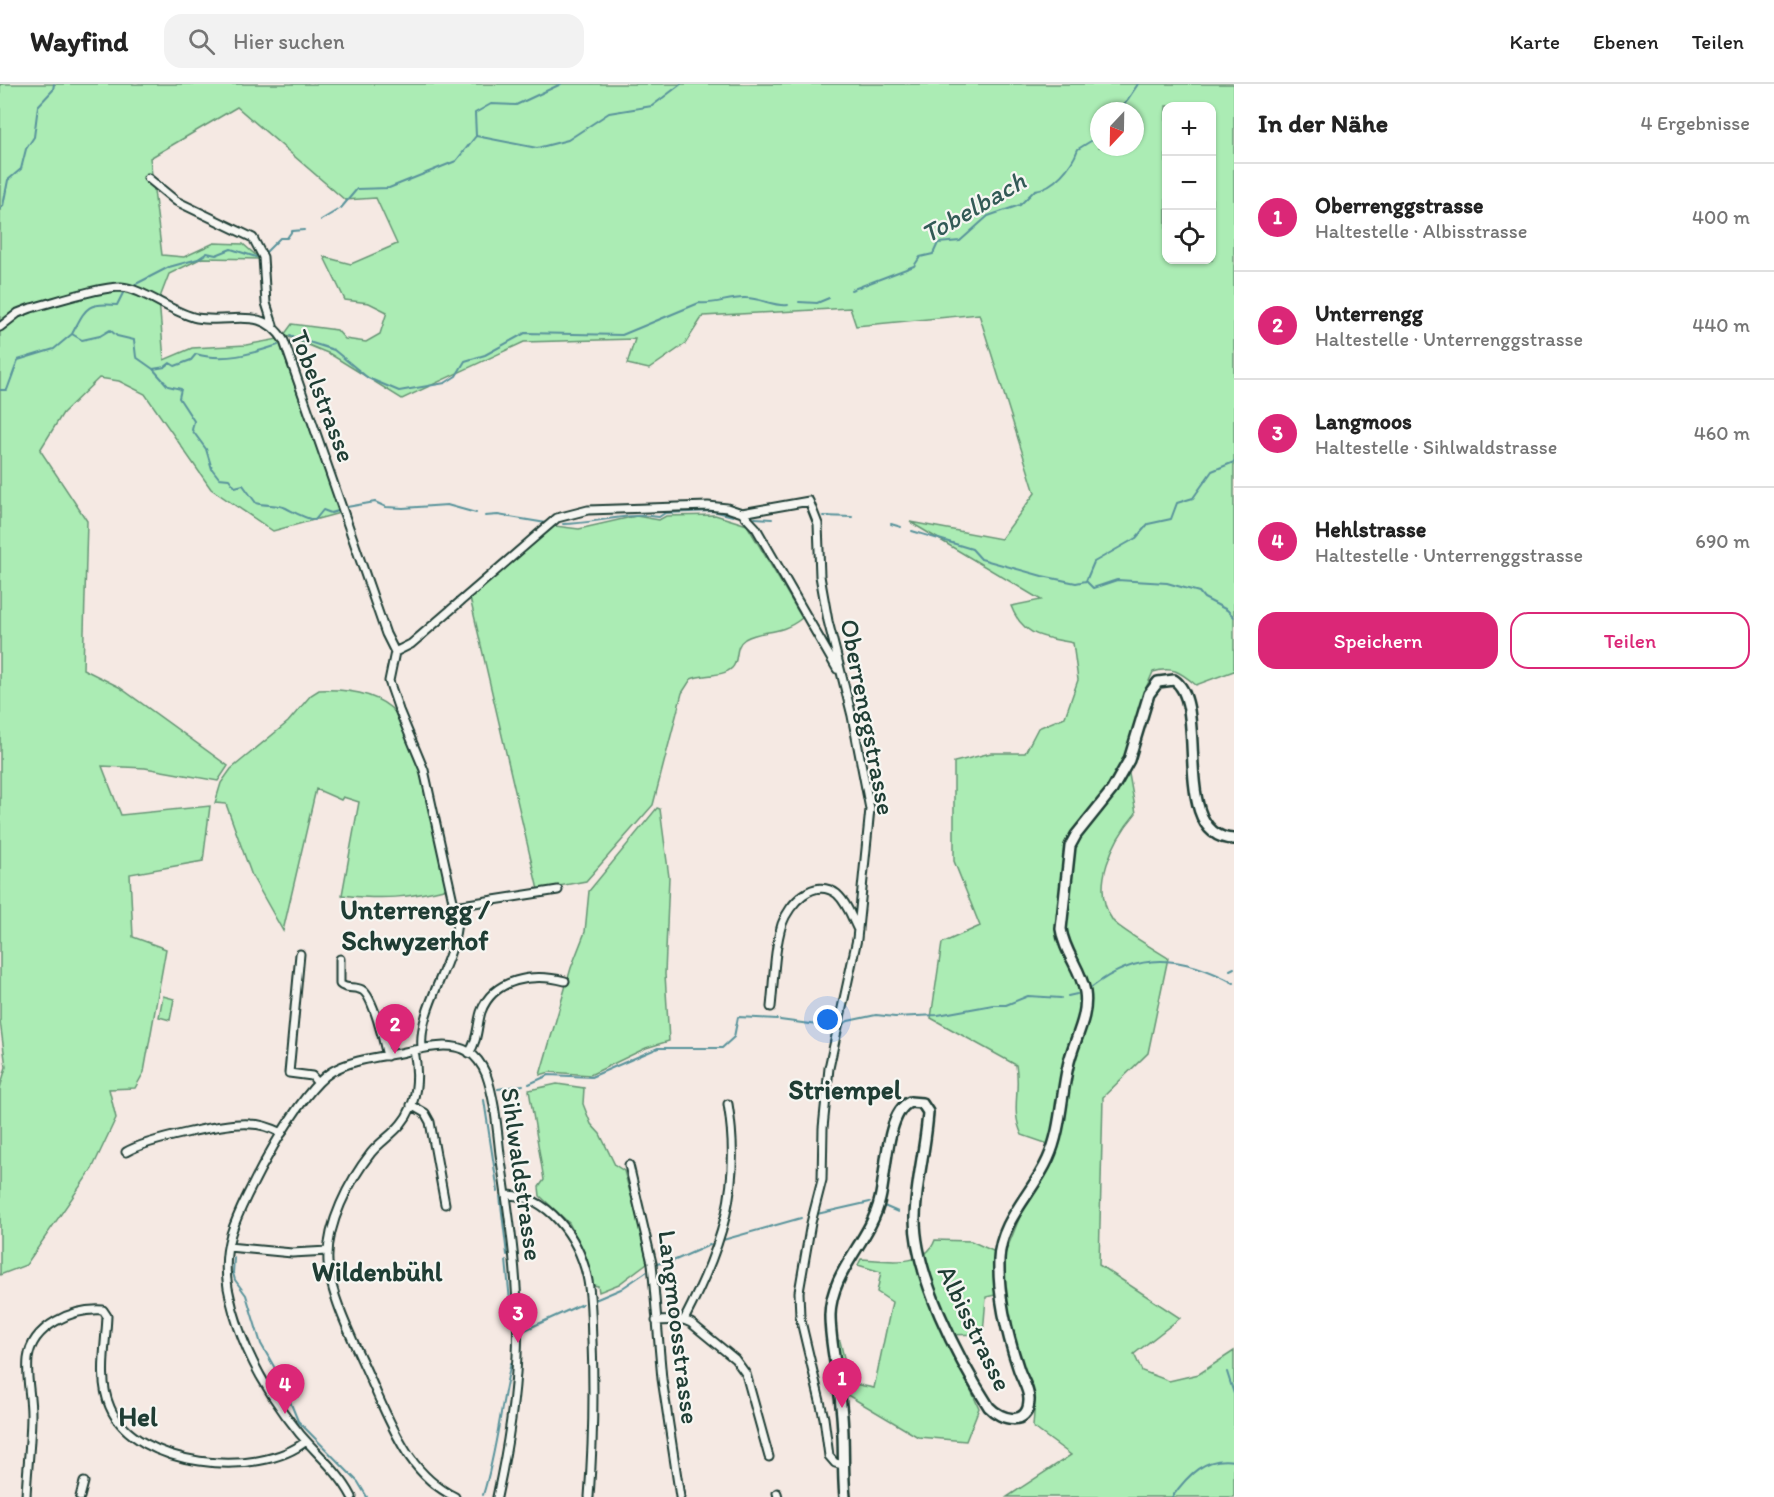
<!DOCTYPE html>
<html lang="de">
<head>
<meta charset="utf-8">
<style>
  body { margin:0; font-family:Itim,sans-serif; background:#f2f2f2; color:#222 }
  .controls { position:absolute; right:18px; top:18px; display:grid; overflow:hidden; border-radius:12px; box-shadow:0 2px 4px #0004 }
  .controls button { width:54px; height:54px; display:grid; place-items:center; padding:0; border:0; border-bottom:2px solid #e0e0e0; background:#fff; color:#222; font:30px sans-serif }
  .compass { position:absolute; left:1090px; top:18px; width:54px; height:54px; border-radius:50%; background:#fff; box-shadow:0 2px 4px #0004; rotate:202deg }
  .you { position:absolute; left:828px; top:936px; width:21px; height:21px; margin:-15px; border:4px solid #fff; border-radius:50%; background:#1a73e8; box-shadow:0 0 0 9px #1a73e833 }
  .badge { display:grid; place-items:center; width:39px; height:39px; border-radius:50%; background:#db2777; color:#fff; font-size:20px; font-weight:700 }
  .pin { position:absolute; translate:-50% -50px; filter:drop-shadow(0 2px 3px #0008) }
  .pin::after { content:''; position:absolute; top:32px; width:21px; height:18px; background:inherit; clip-path:polygon(0 0,100% 0,50% 100%) }
  .list { margin:0; padding:0; list-style:none }
  h2 { display:flex; justify-content:space-between; align-items:center; height:78px; margin:0; padding:0 24px; font-size:26px }
  h2 small { font-size:20px; font-weight:400; color:#767676 }
  .list li { display:grid; grid-template-columns:39px 1fr auto; gap:18px; align-items:center; box-sizing:border-box; height:108px; padding:0 24px; border-top:2px solid #e0e0e0 }
  .list b { display:block; font-size:22px; white-space:nowrap }
  .list p { margin:0; font-size:20px; white-space:nowrap; color:#767676 }
  .list em { font-size:20px; font-style:normal; color:#767676 }
  .actions { display:flex; gap:12px; padding:18px 24px }
  .actions a { flex:1; padding:14px 0; border:2px solid #db2777; border-radius:18px; text-align:center; font-size:21px; color:#db2777 }
  .actions .main { background:#db2777; color:#fff }
  .icon { flex:none; width:33px; height:33px; fill:none; stroke:currentColor; stroke-width:2; stroke-linecap:round; stroke-linejoin:round }
  .map { position:relative; flex:none; width:1234px; height:1413px; overflow:hidden }
  header { display:flex; align-items:center; gap:36px; box-sizing:border-box; height:84px; padding:0 30px; background:#fff; border-bottom:2px solid #e0e0e0 }
  header strong { font-size:28px }
  nav { display:flex; gap:33px; margin-inline-start:auto; font-size:21px }
  .search { width:420px; height:54px; background:#f2f2f2; display:flex; align-items:center; gap:15px; box-sizing:border-box; padding:0 21px; border-radius:18px; color:#767676; font-size:22px }
  main { display:flex }
  aside { flex:1; background:#fff }
  .map>svg:first-child { display:block }
</style>
</head>
<body>
<header>
<strong>Wayfind</strong>
<div class="search"><svg class="icon" aria-label="search" viewBox="0 0 24 24"><circle cx="10" cy="10" r="6"/><path d="M15 15l6 6"/></svg>Hier suchen</div>
<nav><a>Karte</a><a>Ebenen</a><a>Teilen</a></nav>
</header>
<main>
<div class="map">
<svg width="1234" height="1413" viewBox="0 0 1234 1413">
  <rect width="100%" height="100%" fill="#f5e9e3"/>
  <filter id="ink" filterUnits="userSpaceOnUse"><feTurbulence type="fractalNoise" baseFrequency=".0167" numOctaves="2"/><feDisplacementMap in="SourceGraphic" scale="12" xChannelSelector="R" yChannelSelector="G"/><feConvolveMatrix kernelMatrix="1 2 1 2 8 2 1 2 1" color-interpolation-filters="sRGB"/></filter>
  <g filter="url(#ink)">
    <!-- green -->
    <path fill="#abecb4" stroke="#659474" stroke-width="1.5" fill-rule="evenodd" d="M 0,0 L 1234,0 L 1234,587 L 1196,601 C 1180,588 1173,582 1153,588 L 1142,613 L 1138,641 L 1122,679 L 1129,690 L 1136,729 C 1113,756 1089,803 1113,837 C 1121,846 1156,866 1168,874 L 1148,969 L 1103,1013 L 1099,1181 L 1180,1234 L 1134,1270 L 1142,1287 L 1169,1297 L 1199,1290 L 1234,1267 L 1234,1413 L 1007,1413 L 1071,1371 L 1033,1343 L 1035,1314 L 1022,1282 L 1004,1209 L 986,1213 L 983,1250 L 946,1251 L 979,1324 L 966,1357 L 918,1353 L 844,1309 L 836,1255 L 840,1257 L 850,1299 L 874,1304 L 892,1218 L 877,1208 L 881,1188 L 858,1181 L 861,1175 C 884,1176 925,1185 935,1156 L 971,1157 L 1004,1172 L 1025,1120 L 1052,1080 L 1057,1063 L 1022,1051 C 1010,1025 1021,1008 1016,981 L 931,934 L 942,859 L 980,842 L 954,777 L 954,678 L 991,669 L 1025,669 L 1038,644 L 1065,633 L 1078,596 L 1073,559 C 1044,553 1023,553 1011,522 L 1041,516 L 910,438 L 1001,455 L 1035,409 L 979,230 L 856,242 L 850,224 L 703,232 L 685,260 L 649,285 L 627,280 L 635,255 L 524,258 L 402,315 L 330,270 L 284,251 L 292,240 L 337,246 L 345,255 L 366,258 L 380,250 L 387,228 L 369,219 L 345,216 L 324,173 L 351,180 L 397,160 L 376,114 L 345,116 L 237,23 L 150,74 L 162,171 L 184,173 L 214,159 L 243,160 L 260,175 L 202,174 L 169,190 L 159,216 L 164,276 L 192,264 L 246,261 L 278,255 L 340,429 L 273,447 L 211,405 L 145,310 L 119,297 L 99,294 L 63,329 L 40,366 L 87,437 L 83,585 L 119,603 L 228,682 L 218,697 L 145,684 L 102,682 L 121,731 L 210,722 L 203,777 L 130,790 L 133,853 L 166,865 L 144,988 L 135,1004 L 109,1005 L 116,1034 L 92,1085 L 26,1181 L 0,1191 L 0,1004 L 6,983 L 0,937 ZM 1166,22 L 1212,22 L 1212,176 L 1166,176 ZM 1099,27 L 1135,27 L 1135,63 L 1099,63 Z
      M 715,431 L 747,441 L 802,534 C 780,552 762,545 745,555 C 733,563 740,576 732,584 C 723,593 703,590 691,595 L 682,609 L 653,721 L 586,797 L 538,806 L 470,514 L 555,442 L 579,445 L 636,432 L 659,436 L 666,432 Z
      M 319,606 C 345,605 377,608 396,629 C 421,656 439,764 448,804 C 408,814 383,816 342,811 L 359,718 L 343,713 L 341,716 L 316,705 L 283,847 L 252,792 L 226,720 L 215,719 L 221,699 L 231,685 L 288,638 L 311,611 Z
      M 657,724 L 660,725 L 669,793 L 665,890 L 669,957 L 646,964 L 590,991 L 550,988 L 540,991 L 571,884 L 585,848 L 589,807 Z
      M 163,912 L 174,915 L 170,936 L 159,933 Z
      M 557,1000 L 584,1004 L 583,1020 L 591,1040 L 600,1050 L 615,1081 L 624,1087 L 641,1147 L 647,1179 L 619,1200 L 599,1208 L 598,1202 L 593,1201 L 585,1170 L 569,1139 L 540,1112 L 539,1103 L 544,1096 L 529,1006 Z"/>
    <g fill="none" stroke-linecap="round" stroke-linejoin="round">
      <!-- stream -->
      <path stroke="#59939b" stroke-width="2" d="M 1120,27 L 1138,0
        M 476,52 L 475,29 L 491,20 L 516,21 L 561,0
        M 0,125 L 3,122 L 8,96 L 21,85 L 26,65 L 34,53 L 38,22 L 53,6 L 54,0
        M 321,136 L 341,124 L 357,105 L 389,104 L 456,77 L 476,52 L 537,64 L 568,56 L 609,29 L 652,22 L 681,0
        M 266,168 L 280,154 L 287,154 L 292,147 L 304,146
        M 134,201 L 169,183 L 198,175 L 207,169 L 216,171 L 231,165 L 256,173
        M 851,206 L 914,182 L 920,173 L 933,170 L 938,159 L 960,157 L 988,132 L 1020,121 L 1035,106 C 1054,104 1072,82 1078,65 L 1099,52
        M 799,218 L 817,219 L 829,214
        M 72,250 C 86,224 86,218 117,221 L 123,209
        M 290,252 L 334,266 L 368,294 L 399,307 L 445,299 L 456,292 L 465,277 L 485,271 L 525,249 L 622,251 L 699,219 C 715,221 730,213 746,214 C 761,214 774,223 788,221
        M 153,285 L 165,283 L 170,279 L 175,282 L 191,276 L 196,270 C 224,278 251,270 278,261
        M 0,306 L 7,306 L 18,276 L 54,265 L 72,250 L 82,256 L 100,252 L 110,246 L 117,252 L 134,256 L 136,273 L 153,285 L 168,302 L 181,305 L 179,314 L 194,337 L 192,346 L 206,365 L 212,385 L 219,394 L 229,395 L 235,403 L 243,401 L 256,419 C 265,422 278,420 286,424 C 296,429 304,434 315,436 L 323,426 L 331,429 L 338,427
        M 347,423 L 375,418 L 386,423 L 403,424 L 447,421 L 476,429
        M 485,432 L 498,431 L 546,439
        M 823,432 L 852,433
        M 755,434 L 772,435
        M 563,440 C 596,440 625,428 659,433 L 665,429 L 713,427 L 733,432
        M 891,440 L 901,443
        M 912,447 L 972,465 L 981,475 L 1042,492 L 1076,499 L 1086,497 L 1093,504 L 1117,496 L 1167,499 L 1199,508 L 1204,514 L 1227,526 L 1234,533
        M 1086,497 L 1094,478 L 1136,454 L 1148,440 L 1171,435 L 1177,419 L 1193,414 L 1212,387 L 1234,378
        M 1230,886 L 1234,884
        M 1092,903 C 1140,866 1183,872 1234,899
        M 1068,912 L 1077,910
        M 780,936 L 832,943
        M 842,941 L 848,937 L 876,931 L 895,933 L 938,931 L 993,921 L 1006,921 L 1028,912 L 1061,914
        M 529,1000 L 549,991 L 591,993 L 658,964 L 722,964 L 734,953 L 738,933 L 777,935
        M 498,1005 L 523,1001
        M 484,1016 L 498,1108
        M 500,1112 L 507,1171
        M 884,1122 L 898,1128
        M 817,1130 L 870,1118
        M 723,1156 L 801,1134
        M 234,1174 L 233,1189 L 235,1196 L 246,1211 L 261,1260 L 280,1293 L 298,1337 L 358,1398 L 367,1413
        M 506,1176 L 511,1228
        M 656,1180 L 673,1177 L 712,1160
        M 595,1216 L 621,1205 L 646,1188
        M 525,1246 L 582,1220
        M 1227,1288 L 1234,1310
        M 483,1411 C 497,1367 500,1324 511,1279
        M 1172,1413 C 1188,1391 1205,1372 1234,1377"/>
      <defs>
        <path id="minor" d="M 148,94 L 176,117 L 253,154 L 263,173 L 266,219 L 273,241
          M 0,243 L 18,229 L 31,224 C 55,218 98,203 121,203 C 142,204 172,229 197,234 C 232,240 262,221 284,257 L 386,550 L 395,568
          M 742,429 L 756,444 L 837,585
          M 395,568 L 411,560 L 557,434 L 588,426 L 708,422 L 727,424 L 742,429 L 809,417 L 818,440 L 820,492 L 828,537 L 852,632 L 870,725 L 857,855 L 829,984 L 823,1044 L 822,1096 L 811,1139 L 799,1208 L 800,1233 L 824,1334 L 829,1372 L 835,1379 L 843,1381
          M 395,568 L 389,597 L 399,626 L 424,686 L 457,835 C 456,879 418,923 422,964
          M 455,822 L 558,806
          M 300,870 L 289,989 L 312,992 L 317,998
          M 340,875 L 340,900 C 346,906 354,902 362,906 C 373,912 384,958 387,972
          M 771,923 C 774,896 774,866 782,840 C 789,820 814,792 837,810 C 847,819 852,834 858,846
          M 414,966 C 419,991 418,1020 401,1040 C 392,1051 380,1058 371,1069 C 349,1097 326,1141 328,1178 C 330,1216 362,1274 377,1310 C 396,1351 412,1392 455,1413
          M 469,969 C 478,957 477,941 481,928 C 493,894 534,889 565,897
          M 411,1021 L 425,1029 L 430,1038 L 445,1120
          M 126,1068 C 146,1056 227,1038 250,1040 C 261,1040 272,1044 282,1049
          M 629,1081 L 652,1179 L 662,1295 L 680,1413
          M 506,1111 C 549,1111 578,1154 587,1192 C 592,1213 591,1235 592,1257 C 594,1309 593,1361 589,1413
          M 228,1163 L 292,1169 L 328,1167
          M 684,1236 C 722,1163 742,1103 728,1020
          M 656,1237 L 684,1236 L 691,1239 L 735,1275 L 746,1290 L 769,1373
          M 777,1409 L 778,1413
          M 26,1413 C 27,1385 31,1358 31,1330 C 31,1312 26,1293 28,1275 C 32,1241 74,1224 103,1226 L 107,1232 C 106,1261 98,1296 110,1323 C 135,1383 259,1396 306,1357
          M 80,1413 L 84,1398
          M 352,1413 C 339,1388 318,1371 300,1350 C 266,1308 238,1258 228,1204 C 225,1186 226,1167 231,1150 C 243,1112 299,1008 331,988 C 352,975 381,973 405,968 C 425,964 450,957 469,968 C 477,973 482,981 486,990 C 495,1015 497,1044 500,1070 C 510,1137 520,1204 517,1272 C 515,1319 507,1367 497,1413"/>
        <path id="major" d="M 845,1413 C 842,1383 845,1352 841,1322 C 839,1292 830,1262 830,1231 C 831,1187 871,1156 880,1115 C 886,1092 886,1028 910,1018 L 922,1019 L 928,1028 C 926,1063 916,1097 915,1133 C 914,1190 958,1275 989,1323 C 1001,1336 1028,1343 1029,1317 C 1030,1306 1021,1294 1018,1283 C 1007,1250 998,1211 999,1176 C 1000,1137 1033,1109 1048,1075 C 1061,1047 1061,1012 1068,982 C 1073,957 1089,934 1085,908 C 1081,885 1064,868 1061,845 L 1070,762 L 1076,751 L 1112,706 L 1129,676 L 1149,610 L 1158,598 L 1174,596 C 1211,620 1168,753 1234,755"/>
      </defs>
      <!-- minor casing -->
      <use href="#minor" stroke="#1f3d34" stroke-width="11"/>
      <!-- major casing -->
      <use href="#major" stroke="#1f3d34" stroke-width="14"/>
      <!-- minor -->
      <use href="#minor" stroke="#f6f6f2" stroke-width="7"/>
      <!-- major -->
      <use href="#major" stroke="#f6f6f2" stroke-width="9"/>
    </g>
  </g>
  <g text-anchor="middle" dominant-baseline="central" stroke-width="4.5" stroke-linejoin="round" paint-order="stroke">
    <!-- street labels -->
    <g font-size="26" fill="#1f3d34" stroke="#f6f6f2">
      <text transform="translate(323 312) rotate(69)">Tobelstrasse</text>
      <text transform="translate(868 633) rotate(79)">Oberrenggstrasse</text>
      <text transform="translate(522 1090) rotate(82)">Sihlwaldstrasse</text>
      <text transform="translate(679 1243) rotate(83)">Langmoosstrasse</text>
      <text transform="translate(975 1244) rotate(64)">Albisstrasse</text>
    </g>
    <!-- water labels -->
    <g font-size="27" font-style="italic" fill="#325a56" stroke="#f6f6f2">
      <text transform="translate(973 123) rotate(-30)">Tobelbach</text>
    </g>
    <!-- neighbourhood labels -->
    <g font-size="27" font-weight="bold" fill="#1f3d34" stroke="#f6f6f2">
      <text x="415" y="825">Unterrengg /<tspan x="415" dy="31">Schwyzerhof</tspan></text>
      <text x="845" y="1005">Striempel</text>
      <text x="377" y="1187">Wildenbühl</text>
      <text x="138" y="1332">Hel</text>
    </g>
  </g>
</svg>
<div class="controls">
<button>+</button>
<button>−</button>
<button><svg class="icon" aria-label="locate" viewBox="0 0 24 24"><circle cx="12" cy="12" r="6"/><path d="M12 2v4M12 18v4M2 12h4M18 12h4"/></svg></button>
</div>
<svg class="compass" viewBox="-18 -18 36 36"><path d="M0-13l5 13h-10z" fill="#e53935"/><path d="M0 13l5-13h-10z" fill="#767676"/></svg>
<div class="you"></div>
<div class="pin badge" style="left:842px;top:1324px">1</div>
<div class="pin badge" style="left:395px;top:970px">2</div>
<div class="pin badge" style="left:518px;top:1259px">3</div>
<div class="pin badge" style="left:285px;top:1330px">4</div>
</div>
<aside>
<h2>In der Nähe<small>4 Ergebnisse</small></h2>
<ul class="list">
<li><span class="badge">1</span><div><b>Oberrenggstrasse</b><p>Haltestelle · Albisstrasse</p></div><em>400 m</em></li>
<li><span class="badge">2</span><div><b>Unterrengg</b><p>Haltestelle · Unterrenggstrasse</p></div><em>440 m</em></li>
<li><span class="badge">3</span><div><b>Langmoos</b><p>Haltestelle · Sihlwaldstrasse</p></div><em>460 m</em></li>
<li><span class="badge">4</span><div><b>Hehlstrasse</b><p>Haltestelle · Unterrenggstrasse</p></div><em>690 m</em></li>
</ul>
<div class="actions"><a class="main">Speichern</a><a>Teilen</a></div>
</aside>
</main>
</body>
</html>
